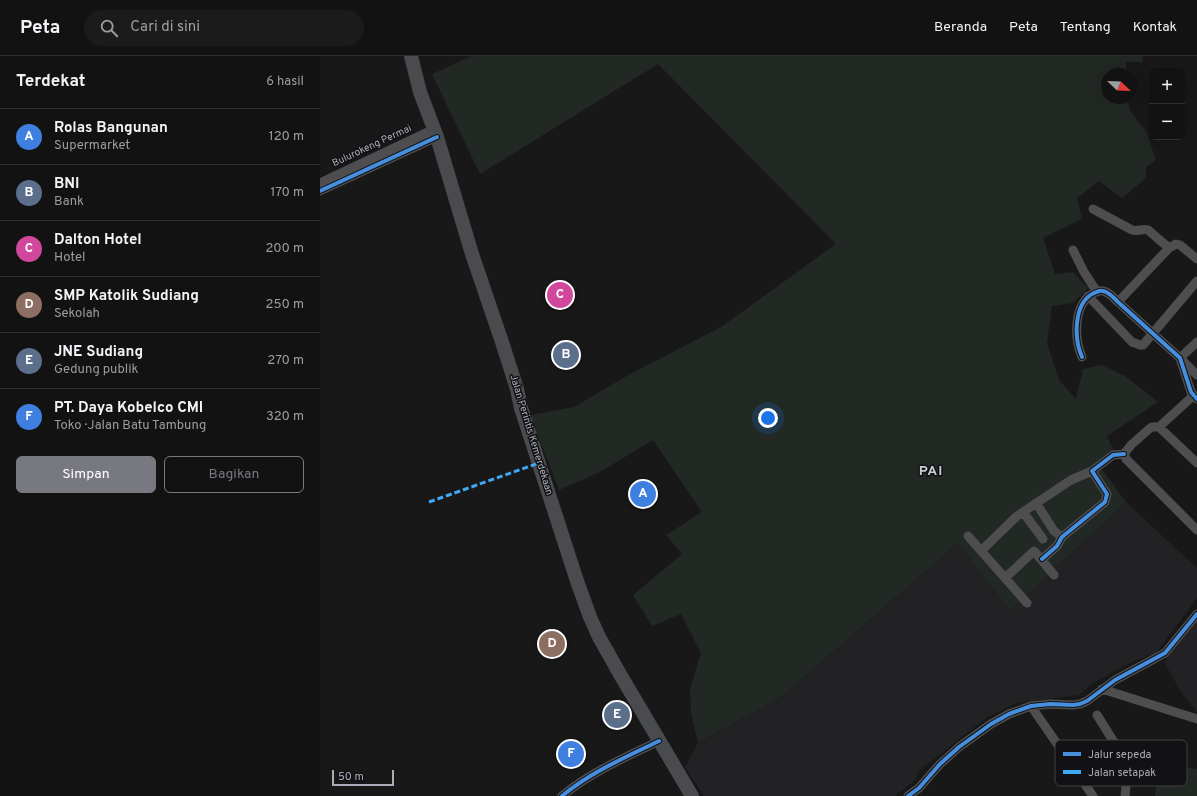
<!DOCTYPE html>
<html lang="id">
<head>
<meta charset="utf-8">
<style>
  body { margin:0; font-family:Overpass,sans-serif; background:#1b1b1b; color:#f1f3f6 }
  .controls { position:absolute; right:12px; top:12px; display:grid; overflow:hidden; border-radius:6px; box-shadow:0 4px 16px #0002 }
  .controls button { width:36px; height:36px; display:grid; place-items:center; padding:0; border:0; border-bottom:1px solid #313232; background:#121212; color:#f1f3f6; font:20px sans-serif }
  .compass { position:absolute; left:781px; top:12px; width:36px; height:36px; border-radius:50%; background:#121212; box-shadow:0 4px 16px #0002; rotate:113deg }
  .scale { position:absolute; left:12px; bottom:10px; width:62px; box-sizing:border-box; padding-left:4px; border:2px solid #aaacb8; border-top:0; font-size:11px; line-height:14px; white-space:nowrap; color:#aaacb8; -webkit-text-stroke:3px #121214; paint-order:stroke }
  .you { position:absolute; left:448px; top:362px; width:14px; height:14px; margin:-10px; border:3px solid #fff; border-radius:50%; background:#1a73e8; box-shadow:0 0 0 6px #1a73e833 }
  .badge { display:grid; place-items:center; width:26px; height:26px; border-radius:50%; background:#777880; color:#fff; font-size:13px; font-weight:700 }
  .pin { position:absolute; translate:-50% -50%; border:2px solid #fff; box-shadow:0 1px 4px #0006 }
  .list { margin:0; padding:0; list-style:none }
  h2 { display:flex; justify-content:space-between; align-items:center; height:52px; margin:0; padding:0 16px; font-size:17px }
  h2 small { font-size:13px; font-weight:400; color:#9c9e9f }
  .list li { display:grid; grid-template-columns:26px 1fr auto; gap:12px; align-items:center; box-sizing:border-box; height:56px; padding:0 16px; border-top:1px solid #313232 }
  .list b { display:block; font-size:15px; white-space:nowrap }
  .list p { margin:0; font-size:13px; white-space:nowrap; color:#9c9e9f }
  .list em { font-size:13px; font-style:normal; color:#9c9e9f }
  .actions { display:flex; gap:8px; padding:12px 16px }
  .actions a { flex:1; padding:9px 0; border:1px solid #777880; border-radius:6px; text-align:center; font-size:14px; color:#777880 }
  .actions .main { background:#777880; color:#fff }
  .icon { flex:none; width:22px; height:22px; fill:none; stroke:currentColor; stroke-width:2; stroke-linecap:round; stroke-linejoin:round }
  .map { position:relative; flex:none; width:877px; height:740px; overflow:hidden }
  header { display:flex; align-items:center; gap:24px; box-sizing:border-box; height:56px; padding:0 20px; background:#121212; border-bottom:1px solid #313232 }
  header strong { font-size:19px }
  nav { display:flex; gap:22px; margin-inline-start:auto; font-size:14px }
  .search { width:280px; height:36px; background:#1b1b1b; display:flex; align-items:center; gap:10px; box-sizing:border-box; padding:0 14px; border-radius:22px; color:#9c9e9f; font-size:15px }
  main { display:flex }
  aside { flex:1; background:#121212 }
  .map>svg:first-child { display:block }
</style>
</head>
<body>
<header>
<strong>Peta</strong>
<div class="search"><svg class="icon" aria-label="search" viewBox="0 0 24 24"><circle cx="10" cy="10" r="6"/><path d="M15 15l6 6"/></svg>Cari di sini</div>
<nav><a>Beranda</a><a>Peta</a><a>Tentang</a><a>Kontak</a></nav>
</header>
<main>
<aside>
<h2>Terdekat<small>6 hasil</small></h2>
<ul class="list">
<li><span class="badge" style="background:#3f7fe0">A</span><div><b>Rolas Bangunan</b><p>Supermarket</p></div><em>120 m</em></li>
<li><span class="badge" style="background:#5c6f8a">B</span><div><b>BNI</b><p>Bank</p></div><em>170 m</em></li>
<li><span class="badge" style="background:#d1479c">C</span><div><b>Dalton Hotel</b><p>Hotel</p></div><em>200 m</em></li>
<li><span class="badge" style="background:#8d6e63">D</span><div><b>SMP Katolik Sudiang</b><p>Sekolah</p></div><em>250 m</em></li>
<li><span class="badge" style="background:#5c6f8a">E</span><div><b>JNE Sudiang</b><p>Gedung publik</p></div><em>270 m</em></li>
<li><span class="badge" style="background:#3f7fe0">F</span><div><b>PT. Daya Kobelco CMI</b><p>Toko · Jalan Batu Tambung</p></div><em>320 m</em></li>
</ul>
<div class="actions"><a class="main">Simpan</a><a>Bagikan</a></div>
</aside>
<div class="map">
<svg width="877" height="740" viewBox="0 0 877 740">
  <rect width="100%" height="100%" fill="#181818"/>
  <!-- built -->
  <path fill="#222224" d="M 806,446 L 877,512 L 877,542 L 836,597 L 814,605 L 773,627 L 759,639 L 696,647 L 666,662 L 600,714 L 594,725 L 575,740 L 384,740 L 365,711 L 378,687 L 461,641 L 638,487 L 690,555 Z
    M 877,564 L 877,656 L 861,636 L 844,606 Z"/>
  <!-- green -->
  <path fill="#222823" d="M 152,0 L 823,0 L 822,6 L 806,6 L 806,18 L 787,18 L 787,42 L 806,42 L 811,56 L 826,75 L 836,104 L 826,111 L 826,122 L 802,142 L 779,125 L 757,142 L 762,163 L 723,182 L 735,218 L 753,216 L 768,232 L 753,247 L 732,250 L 727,287 L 739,324 L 756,343 L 763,313 L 782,309 L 805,320 L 838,346 L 787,380 L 794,395 L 780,411 L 806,446 L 690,555 L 638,487 L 461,641 L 378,687 L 371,657 L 370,633 L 381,597 L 361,558 L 332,570 L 313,539 L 362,498 L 346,479 L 382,456 L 333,384 L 280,416 L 239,434 L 210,359 L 254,351 L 310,318 L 401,271 L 516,188 L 338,8 L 160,118 L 112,18 Z
    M 838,707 L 877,713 L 877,740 L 835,740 Z"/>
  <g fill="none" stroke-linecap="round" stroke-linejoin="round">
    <!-- minor -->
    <path stroke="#4e4e51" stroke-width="9" d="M 0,127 L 114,73
      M 0,135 L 117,81
      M 773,153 L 812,174 C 818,176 823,172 828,174 L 849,192
      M 753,194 L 764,216 L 777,236
      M 768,240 L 812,286 L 820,289 L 823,289 L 877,225
      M 798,246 L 849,192 L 856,188 L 860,189 L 877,203
      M 877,286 L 860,302 L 877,319
      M 762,301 C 754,283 753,247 774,237 C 777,236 780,234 783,235 C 789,236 794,242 798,246 L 860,302 L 871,336 L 877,343
      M 839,371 L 873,340
      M 877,407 L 839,371 L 832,371 L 829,373 L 811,389 L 804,398 L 806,403 L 877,474
      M 716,447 L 734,475 L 742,481
      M 703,456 L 723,483
      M 648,480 L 707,547
      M 661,495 L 697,460 L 751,424 L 772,415
      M 722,503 L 737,490 L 742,481 L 785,446 L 787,438 L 772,415 L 793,399 L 804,398
      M 685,522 L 714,495 L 734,519
      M 782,633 L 877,663
      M 711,650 L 773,740
      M 777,659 L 807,707 L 808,712 L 805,740
      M 242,740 C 271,716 306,701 339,685
      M 588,740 L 599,732 L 620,708 L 639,691 L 671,668 L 689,658 L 711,650 L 730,648 L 753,649 L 760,648 L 767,645 L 795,624 L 845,597 L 877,558"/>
    <!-- trunk -->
    <path stroke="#4a4b4e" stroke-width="14" d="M 91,0 L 100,36 L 117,81 L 152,198 L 182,286 L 197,333 L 201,352 L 257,525 L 270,561 L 279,581 L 301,620 L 372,740"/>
    <!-- quiet -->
    <path stroke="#3fa9f5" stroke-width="3" stroke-dasharray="6 3" stroke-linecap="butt" d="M 109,446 L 219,407"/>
    <defs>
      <path id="cycleway" d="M 0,135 L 117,81
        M 762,301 C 754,283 753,247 774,237 C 777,236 780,234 783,235 C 789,236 794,242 798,246 L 860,302 L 871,336 L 877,343
        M 722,503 L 737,490 L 742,481 L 785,446 L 787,438 L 772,415 L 793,399 L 804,398
        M 242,740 C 271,716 306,701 339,685
        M 588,740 L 599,732 L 620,708 L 639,691 L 671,668 L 689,658 L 711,650 L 730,648 L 753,649 L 760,648 L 767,645 L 795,624 L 845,597 L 877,558"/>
    </defs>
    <!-- cycleway casing -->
    <use href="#cycleway" stroke="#121214" stroke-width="6"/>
    <!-- cycleway -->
    <use href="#cycleway" stroke="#468fdf" stroke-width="4"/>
  </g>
  <g text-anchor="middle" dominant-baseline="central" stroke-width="3" stroke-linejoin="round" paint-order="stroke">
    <!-- street labels -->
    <g font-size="10" fill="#aaacb8" stroke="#121214">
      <text transform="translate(52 90) rotate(-25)">Bulurokeng Permai</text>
      <text transform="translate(211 379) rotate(73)">Jalan Perintis Kemerdekaan</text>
    </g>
    <!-- district labels -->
    <g font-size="14" font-weight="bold" letter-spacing="1" fill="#caccd4" stroke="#121214">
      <text x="611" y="415">PAI</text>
    </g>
  </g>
  <!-- legend -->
  <rect x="735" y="684" width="132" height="46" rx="6" fill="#121214" stroke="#404045" stroke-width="1"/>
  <rect x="743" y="696" width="18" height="4" fill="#468fdf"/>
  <rect x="743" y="714" width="18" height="4" fill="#3fa9f5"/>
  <g font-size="11" fill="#aaacb8">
    <text x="768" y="702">Jalur sepeda</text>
    <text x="768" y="720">Jalan setapak</text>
  </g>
</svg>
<div class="controls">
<button>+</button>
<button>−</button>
</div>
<svg class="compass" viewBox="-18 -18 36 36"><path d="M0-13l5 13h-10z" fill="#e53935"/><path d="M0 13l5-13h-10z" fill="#9c9e9f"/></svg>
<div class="scale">50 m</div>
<div class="you"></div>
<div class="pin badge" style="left:323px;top:438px;background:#3f7fe0">A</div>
<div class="pin badge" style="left:246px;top:299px;background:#5c6f8a">B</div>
<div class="pin badge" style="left:240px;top:239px;background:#d1479c">C</div>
<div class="pin badge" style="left:232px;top:588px;background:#8d6e63">D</div>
<div class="pin badge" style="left:297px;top:659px;background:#5c6f8a">E</div>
<div class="pin badge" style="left:251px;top:698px;background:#3f7fe0">F</div>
</div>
</main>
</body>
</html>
